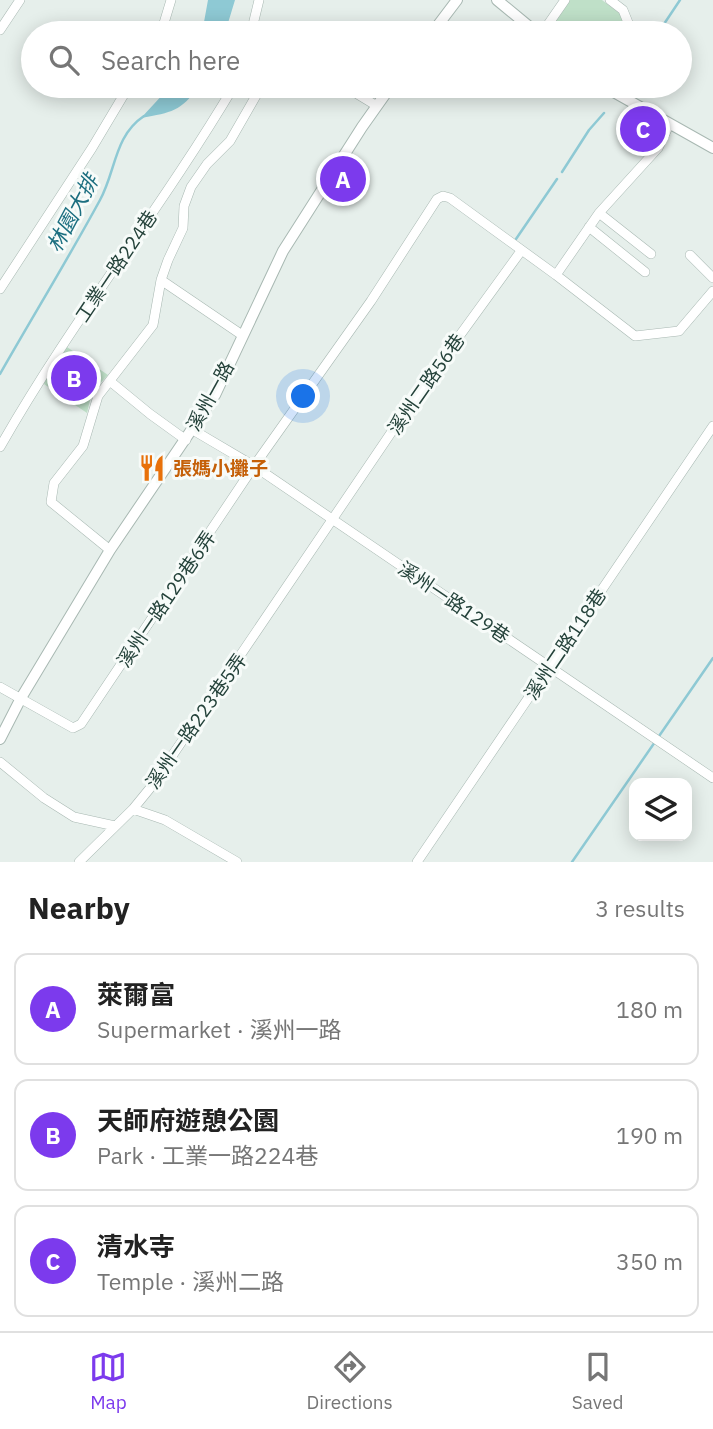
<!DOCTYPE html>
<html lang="en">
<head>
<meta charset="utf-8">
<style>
  body { margin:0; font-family:"IBM Plex Sans","Noto Sans TC",sans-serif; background:#f6f6f6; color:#222 }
  .controls { position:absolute; right:21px; bottom:21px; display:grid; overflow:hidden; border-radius:14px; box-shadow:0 4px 18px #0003 }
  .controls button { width:63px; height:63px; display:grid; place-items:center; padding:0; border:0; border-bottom:2px solid #e0e0e0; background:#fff; color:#222; font:35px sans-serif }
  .you { position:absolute; left:304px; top:397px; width:24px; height:24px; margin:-18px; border:5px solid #fff; border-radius:50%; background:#1a73e8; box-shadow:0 0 0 10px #1a73e833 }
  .badge { display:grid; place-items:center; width:46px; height:46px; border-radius:50%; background:#7c3aed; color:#fff; font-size:23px; font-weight:700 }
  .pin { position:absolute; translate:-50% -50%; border:4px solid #fff; box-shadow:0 2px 7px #0006 }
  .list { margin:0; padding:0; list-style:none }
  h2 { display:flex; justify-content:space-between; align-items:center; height:91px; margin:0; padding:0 28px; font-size:30px }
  h2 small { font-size:23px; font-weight:400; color:#767676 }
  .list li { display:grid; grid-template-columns:46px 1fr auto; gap:21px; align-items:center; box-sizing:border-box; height:112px; margin:0 14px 14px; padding:0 14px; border:2px solid #e0e0e0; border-radius:14px }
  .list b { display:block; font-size:26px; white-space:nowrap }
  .list p { margin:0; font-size:23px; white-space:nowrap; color:#767676 }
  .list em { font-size:23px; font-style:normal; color:#767676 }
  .icon { flex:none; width:38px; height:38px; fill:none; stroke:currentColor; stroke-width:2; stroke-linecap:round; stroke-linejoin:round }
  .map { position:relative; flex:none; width:713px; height:862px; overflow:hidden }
  .search { position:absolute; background:#fff; box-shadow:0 4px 18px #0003; left:21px; right:21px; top:21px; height:77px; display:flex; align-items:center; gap:18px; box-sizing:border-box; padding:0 24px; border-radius:38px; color:#767676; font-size:26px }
  .sheet { height:469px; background:#fff }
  nav { display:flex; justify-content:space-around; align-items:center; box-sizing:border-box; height:98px; border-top:2px solid #e0e0e0; background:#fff; font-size:19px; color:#767676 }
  nav a { display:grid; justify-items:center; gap:4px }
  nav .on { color:#7c3aed }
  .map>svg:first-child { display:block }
</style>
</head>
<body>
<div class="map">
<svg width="713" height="862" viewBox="0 0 713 862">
  <rect width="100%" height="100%" fill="#e6efeb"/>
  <!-- green -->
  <path fill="#bfe0c8" d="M 568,0 L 602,0 L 628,20 L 619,33 L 544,33 Z
    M 64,345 L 108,375 L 92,392 L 87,413 L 41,382 Z"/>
  <!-- water -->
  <path fill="#8ec9d4" d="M 208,0 L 235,0 L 225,33 L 202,33 Z
    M 175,86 L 200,86 C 179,112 173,112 141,118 L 166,91 Z"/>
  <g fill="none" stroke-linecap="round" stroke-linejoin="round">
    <!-- stream -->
    <path stroke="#8ec9d4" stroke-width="2.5" d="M 658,33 L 680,0
      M 562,172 L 589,130 L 604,113
      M 516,239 L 557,179
      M 0,374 C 33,316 68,259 100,200 C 116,171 114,136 144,116
      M 572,862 L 713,658"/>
    <defs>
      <path id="minor" d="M 610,0 L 623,10 L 629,25 L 624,33
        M 0,30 L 20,0
        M 161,33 L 171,0
        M 251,33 L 259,0
        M 542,33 L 565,0
        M 344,86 L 377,106
        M 599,213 L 651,254
        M 589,227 L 645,272
        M 690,255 L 713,278
        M 556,275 L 599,213 L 658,148 L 669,125
        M 161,280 L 242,335
        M 0,289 L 92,148 L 129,86
        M 111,382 L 150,414 L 186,440
        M 193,430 L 254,466 L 713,778
        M 0,447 C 71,322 161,209 234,86
        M 110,550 L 51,502 L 54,483 L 83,446 L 98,396 L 153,325 L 161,280 L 168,260 L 183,228 L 184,206 L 191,187 L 207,164 L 230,141 L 261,87
        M 0,687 L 73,728 L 81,724 L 254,466 L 371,301 L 437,199 L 443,196 L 450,198 L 556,275 L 635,336 L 679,331 L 713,291
        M 0,762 L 44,798 L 74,817 L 115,826
        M 133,809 L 165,820 L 237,862
        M 79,862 L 133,809 L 151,787 L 418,393 L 521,251
        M 417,862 L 713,426"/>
      <path id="tertiary" d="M 497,0 L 537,33
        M 432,33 L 457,0
        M 603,86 L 713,148
        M 0,739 L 21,698 L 110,550 L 215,395 L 283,251 L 362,127 L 391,86"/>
    </defs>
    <!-- minor casing -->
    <use href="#minor" stroke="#a8b8b2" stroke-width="10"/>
    <!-- tertiary casing -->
    <use href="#tertiary" stroke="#a8b8b2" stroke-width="12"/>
    <!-- minor -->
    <use href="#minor" stroke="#fff" stroke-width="9"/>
    <!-- tertiary -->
    <use href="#tertiary" stroke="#fff" stroke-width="10"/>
  </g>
  <!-- icons -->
  <defs>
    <symbol id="restaurant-bare" viewBox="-9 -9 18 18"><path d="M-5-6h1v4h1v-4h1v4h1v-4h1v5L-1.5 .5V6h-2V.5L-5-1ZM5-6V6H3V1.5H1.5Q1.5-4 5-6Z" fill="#e8710a" stroke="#f7fbf9" stroke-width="2.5" paint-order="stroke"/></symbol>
  </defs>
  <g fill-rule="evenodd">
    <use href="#restaurant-bare" x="133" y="449" width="38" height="38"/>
  </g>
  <g text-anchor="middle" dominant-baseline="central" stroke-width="6" stroke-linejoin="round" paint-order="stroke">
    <!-- street labels -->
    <g font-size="19" fill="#24423a" stroke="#f7fbf9">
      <text transform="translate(116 266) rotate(-56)">工業一路224巷</text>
      <text transform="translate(426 384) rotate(-55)">溪州二路56巷</text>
      <text transform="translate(210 396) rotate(-61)">溪州一路</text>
      <text transform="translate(166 599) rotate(-56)">溪州一路129巷6弄</text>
      <text transform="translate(454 602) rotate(34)">溪州一路129巷</text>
      <text transform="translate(565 644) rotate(-56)">溪州二路118巷</text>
      <text transform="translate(196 721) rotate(-55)">溪州一路223巷5弄</text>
    </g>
    <!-- food labels -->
    <g font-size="19" font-weight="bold" fill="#c56008" stroke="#f7fbf9" text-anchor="start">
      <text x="173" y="468">張媽小攤子</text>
    </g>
    <!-- water labels -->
    <g font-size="21" font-style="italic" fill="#1c6f80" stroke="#f7fbf9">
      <text transform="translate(72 213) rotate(-62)">林園大排</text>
    </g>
  </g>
</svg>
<div class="controls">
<button><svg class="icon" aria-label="layers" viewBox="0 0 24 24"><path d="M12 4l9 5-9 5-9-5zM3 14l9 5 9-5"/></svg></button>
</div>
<div class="you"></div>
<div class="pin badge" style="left:343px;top:179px">A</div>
<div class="pin badge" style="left:74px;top:378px">B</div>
<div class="pin badge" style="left:643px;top:129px">C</div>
<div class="search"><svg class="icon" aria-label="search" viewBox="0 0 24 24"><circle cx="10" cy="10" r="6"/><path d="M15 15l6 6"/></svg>Search here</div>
</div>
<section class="sheet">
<h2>Nearby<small>3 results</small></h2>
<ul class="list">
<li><span class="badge">A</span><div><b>萊爾富</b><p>Supermarket · 溪州一路</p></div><em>180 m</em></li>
<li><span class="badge">B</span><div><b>天師府遊憩公園</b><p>Park · 工業一路224巷</p></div><em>190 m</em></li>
<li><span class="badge">C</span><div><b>清水寺</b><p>Temple · 溪州二路</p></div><em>350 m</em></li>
</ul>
</section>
<nav>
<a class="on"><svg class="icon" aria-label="map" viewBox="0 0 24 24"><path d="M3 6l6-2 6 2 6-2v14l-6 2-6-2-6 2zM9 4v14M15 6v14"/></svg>Map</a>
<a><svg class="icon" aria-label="directions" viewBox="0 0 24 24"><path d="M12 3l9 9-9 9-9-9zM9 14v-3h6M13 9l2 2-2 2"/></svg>Directions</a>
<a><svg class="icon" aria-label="saved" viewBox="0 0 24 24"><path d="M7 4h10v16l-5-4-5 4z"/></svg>Saved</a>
</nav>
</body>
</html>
